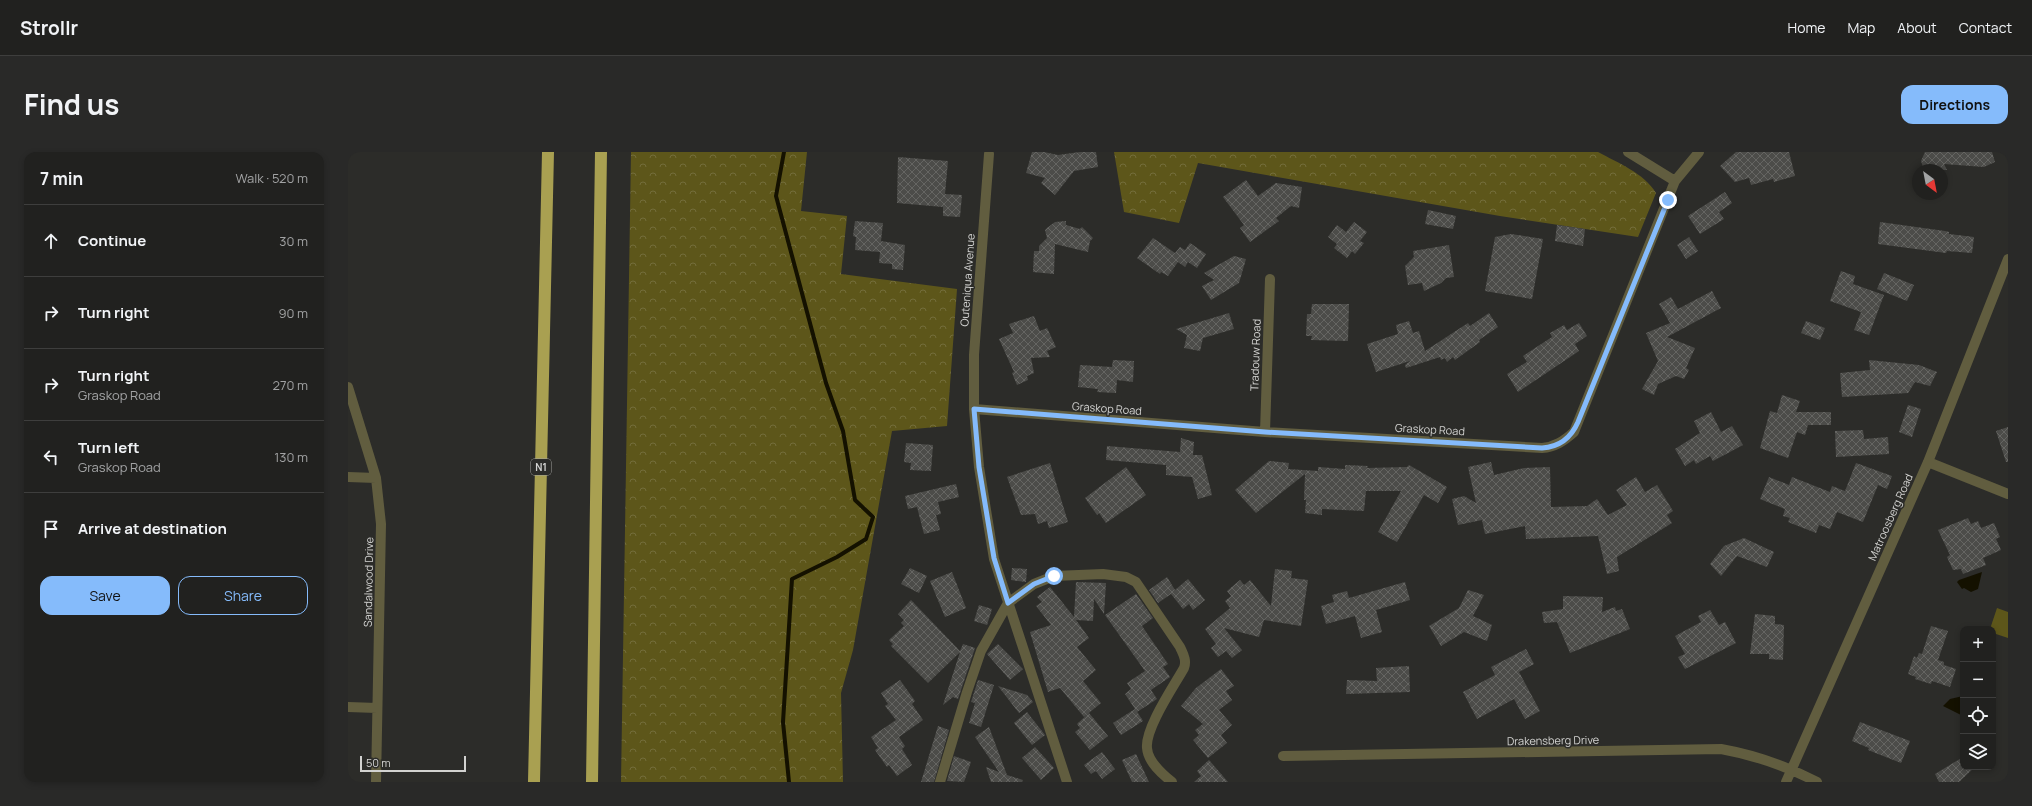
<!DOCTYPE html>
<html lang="en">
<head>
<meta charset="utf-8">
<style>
  body { margin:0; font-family:Manrope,sans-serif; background:#292928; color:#f1f3f6 }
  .controls { position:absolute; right:12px; bottom:12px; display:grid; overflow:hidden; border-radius:8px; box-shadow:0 2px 6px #0003 }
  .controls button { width:36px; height:36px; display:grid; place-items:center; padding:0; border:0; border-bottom:1px solid #3e3e3d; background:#21211f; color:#f1f3f6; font:20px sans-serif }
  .compass { position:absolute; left:1564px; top:12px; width:36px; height:36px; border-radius:50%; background:#21211f; box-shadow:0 2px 6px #0003; rotate:148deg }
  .scale { position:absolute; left:12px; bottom:10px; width:106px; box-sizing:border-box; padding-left:4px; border:2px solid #d2d2d0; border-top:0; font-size:11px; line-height:14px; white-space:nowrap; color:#d2d2d0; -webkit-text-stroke:3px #2c2c29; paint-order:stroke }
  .stop { position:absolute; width:12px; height:12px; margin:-9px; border:3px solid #85bbfb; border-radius:50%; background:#fff }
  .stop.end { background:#85bbfb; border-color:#fff; box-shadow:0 1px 4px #0008 }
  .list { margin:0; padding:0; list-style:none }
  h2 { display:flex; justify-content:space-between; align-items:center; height:52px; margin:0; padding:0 16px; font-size:17px }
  h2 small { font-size:13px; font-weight:400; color:#a2a3a4 }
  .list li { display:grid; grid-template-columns:26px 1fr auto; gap:12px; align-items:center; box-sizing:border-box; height:72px; padding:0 16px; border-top:1px solid #3e3e3d }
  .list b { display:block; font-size:15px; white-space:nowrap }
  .list p { margin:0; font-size:13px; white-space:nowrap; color:#a2a3a4 }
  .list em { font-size:13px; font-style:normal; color:#a2a3a4 }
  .actions { display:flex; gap:8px; padding:12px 16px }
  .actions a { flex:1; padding:9px 0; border:1px solid #85bbfb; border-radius:12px; text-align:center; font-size:14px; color:#85bbfb }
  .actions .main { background:#85bbfb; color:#111 }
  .icon { flex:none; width:22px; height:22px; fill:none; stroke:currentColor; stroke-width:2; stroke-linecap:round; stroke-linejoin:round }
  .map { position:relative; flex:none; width:1660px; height:630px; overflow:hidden; border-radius:12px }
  header { display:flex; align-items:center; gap:24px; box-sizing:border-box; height:56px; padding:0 20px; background:#21211f; border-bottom:1px solid #3e3e3d }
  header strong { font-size:19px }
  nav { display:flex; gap:22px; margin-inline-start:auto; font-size:14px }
  .intro { display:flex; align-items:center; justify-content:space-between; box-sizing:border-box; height:96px; padding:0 24px }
  h1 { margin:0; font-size:28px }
  .button { padding:10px 18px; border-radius:12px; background:#85bbfb; color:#111; font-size:14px; font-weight:700 }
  main { display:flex; gap:24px; padding:0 24px }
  aside { flex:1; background:#21211f; border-radius:12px; box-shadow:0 2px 6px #0003 }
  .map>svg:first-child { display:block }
</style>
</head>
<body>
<header>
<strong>Strollr</strong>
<nav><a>Home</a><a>Map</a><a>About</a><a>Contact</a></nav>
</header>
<div class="intro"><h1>Find us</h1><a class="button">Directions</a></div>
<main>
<aside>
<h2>7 min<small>Walk · 520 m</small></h2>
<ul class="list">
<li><svg class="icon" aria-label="ahead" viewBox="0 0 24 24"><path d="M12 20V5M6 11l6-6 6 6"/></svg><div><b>Continue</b></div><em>30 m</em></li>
<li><svg class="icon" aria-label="right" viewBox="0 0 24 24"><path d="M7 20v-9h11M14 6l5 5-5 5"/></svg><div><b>Turn right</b></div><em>90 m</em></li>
<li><svg class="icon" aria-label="right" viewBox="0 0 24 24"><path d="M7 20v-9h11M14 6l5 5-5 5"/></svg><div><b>Turn right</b><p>Graskop Road</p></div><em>270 m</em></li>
<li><svg class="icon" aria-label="left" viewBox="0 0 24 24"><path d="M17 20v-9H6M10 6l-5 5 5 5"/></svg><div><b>Turn left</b><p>Graskop Road</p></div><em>130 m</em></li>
<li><svg class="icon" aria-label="arrive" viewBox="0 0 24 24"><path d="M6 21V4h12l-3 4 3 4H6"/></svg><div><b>Arrive at destination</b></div></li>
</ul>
<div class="actions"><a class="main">Save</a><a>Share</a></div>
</aside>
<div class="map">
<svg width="1660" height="630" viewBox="0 0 1660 630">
  <defs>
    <pattern id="park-crowns" width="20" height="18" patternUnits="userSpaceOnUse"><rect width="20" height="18" fill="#5d561a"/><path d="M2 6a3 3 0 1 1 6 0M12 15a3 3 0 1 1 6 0" fill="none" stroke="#736d3a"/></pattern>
    <pattern id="building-cross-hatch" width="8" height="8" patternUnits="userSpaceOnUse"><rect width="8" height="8" fill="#4c4c49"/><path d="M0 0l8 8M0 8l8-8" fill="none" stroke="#656562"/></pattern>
  </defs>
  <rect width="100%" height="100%" fill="#2c2c29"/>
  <!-- park -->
  <path fill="url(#park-crowns)" d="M 283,0 L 459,0 L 453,59 L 499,64 L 493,122 L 609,137 L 599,274 L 544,279 L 505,498 L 493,541 L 495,630 L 273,630 Z
    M 766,0 L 1250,0 C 1270,11 1296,21 1308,41 L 1290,85 L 1152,64 L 850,11 L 831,71 L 776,60 Z"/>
  <!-- pitch -->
  <path fill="#5d561a" d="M 1649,456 L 1660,460 L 1660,486 L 1645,481 L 1645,477 L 1642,477 Z"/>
  <!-- water -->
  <path fill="#141100" d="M 1634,420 L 1630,437 L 1623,440 L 1616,436 L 1614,437 L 1609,430 L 1611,428 Z
    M 1615,544 L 1615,564 L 1595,554 L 1602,547 Z"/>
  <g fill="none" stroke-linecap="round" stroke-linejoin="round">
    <!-- stream -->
    <path stroke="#141100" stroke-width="4" d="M 436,0 L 428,44 L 478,231 L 495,279 L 507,348 L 525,365 L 518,387 L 489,405 L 444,427 L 435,570 L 441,630"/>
  </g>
  <!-- building -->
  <path fill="url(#building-cross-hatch)" d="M 684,0 L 696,0 L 710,3 L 732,0 L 748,0 L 750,15 L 726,19 L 707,43 L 693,31 L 697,26 L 678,21 Z
    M 1388,0 L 1441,0 L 1447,24 L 1426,30 L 1425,27 L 1403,33 L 1401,26 L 1387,30 L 1372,14 Z
    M 1577,0 L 1644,0 L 1647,10 L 1636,15 L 1596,12 L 1599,18 L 1576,18 L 1573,9 Z
    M 550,5 L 600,9 L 597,42 L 614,43 L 612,65 L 595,64 L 595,55 L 549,51 Z
    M 898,28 L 910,44 L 928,31 L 954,35 L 951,56 L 943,54 L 928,66 L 931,69 L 902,90 L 892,76 L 896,73 L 875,45 Z
    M 1377,40 L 1384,51 L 1371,60 L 1376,67 L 1352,82 L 1340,64 Z
    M 1080,58 L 1108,64 L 1105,77 L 1077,72 Z
    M 507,69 L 535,71 L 533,89 L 557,93 L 555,118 L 544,117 L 544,112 L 531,111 L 532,100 L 507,98 L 508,85 L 505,84 Z
    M 718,69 L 718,73 L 732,77 L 734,75 L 745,86 L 742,89 L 740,100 L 707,92 L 706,122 L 685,120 L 686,99 L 691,99 L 691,94 L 699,86 L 697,78 L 699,76 L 707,70 Z
    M 1006,70 L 1019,80 L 1012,89 L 1016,91 L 1007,102 L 1004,99 L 999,106 L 986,96 L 989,92 L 980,85 L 989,73 L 998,80 Z
    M 1532,70 L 1597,79 L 1601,80 L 1601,82 L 1626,85 L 1624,101 L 1599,99 L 1598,101 L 1530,92 Z
    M 1209,73 L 1237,77 L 1235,94 L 1207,89 Z
    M 1163,82 L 1195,87 L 1184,147 L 1137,139 L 1147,85 Z
    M 1341,85 L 1350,99 L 1338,107 L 1329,93 Z
    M 805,86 L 827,101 L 832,95 L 837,98 L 842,91 L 858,102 L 849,116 L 840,110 L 837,115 L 830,110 L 820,124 L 813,120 L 812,122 L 789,106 Z
    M 1101,93 L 1106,125 L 1098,126 L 1093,131 L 1076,139 L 1074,131 L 1060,133 L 1057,114 L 1066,105 L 1065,99 Z
    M 886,104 L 898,107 L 891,131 L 863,148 L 854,134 L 866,128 L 856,121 Z
    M 1493,119 L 1507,124 L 1505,132 L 1536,143 L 1521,183 L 1506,178 L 1513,160 L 1482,149 Z
    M 1536,121 L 1566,133 L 1559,149 L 1529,137 Z
    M 1364,139 L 1373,156 L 1319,185 L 1347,196 L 1338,216 L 1341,218 L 1336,227 L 1328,224 L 1310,232 L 1306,243 L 1294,237 L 1310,209 L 1298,181 L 1322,171 L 1311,152 L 1323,145 L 1330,157 Z
    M 964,152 L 1001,152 L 1000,189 L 963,188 L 964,184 L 958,184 L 959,162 L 963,162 Z
    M 881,161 L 886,177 L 855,186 L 852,199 L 836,196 L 839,183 L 828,177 Z
    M 1141,161 L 1150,175 L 1131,188 L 1132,190 L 1107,208 L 1105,205 L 1099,210 L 1097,206 L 1093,208 L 1092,205 L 1058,216 L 1057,213 L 1062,209 L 1028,220 L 1019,192 L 1050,182 L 1048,173 L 1061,169 L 1065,181 L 1071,179 L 1077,199 L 1120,171 L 1122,174 Z
    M 686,164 L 692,179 L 699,176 L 708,195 L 699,199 L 702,205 L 683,206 L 686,221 L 679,224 L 680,228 L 669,233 L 664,221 L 666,220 L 651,187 L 665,181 L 661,172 Z
    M 1458,169 L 1477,176 L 1472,188 L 1453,181 Z
    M 1231,171 L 1239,184 L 1227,192 L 1231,199 L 1170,240 L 1159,222 L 1179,210 L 1175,204 L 1204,185 L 1202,181 L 1216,173 L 1219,178 Z
    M 765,208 L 786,209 L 785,230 L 769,228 L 768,241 L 749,240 L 750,237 L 730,235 L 732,213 L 764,215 Z
    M 1521,208 L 1571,213 L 1589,220 L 1582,234 L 1567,230 L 1560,241 L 1494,245 L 1492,221 L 1522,218 Z
    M 1434,243 L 1452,249 L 1448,260 L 1483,260 L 1483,273 L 1460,273 L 1457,283 L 1449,280 L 1440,306 L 1412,296 L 1422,259 L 1429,261 Z
    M 1560,253 L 1573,257 L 1564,285 L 1551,280 Z
    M 1363,260 L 1373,280 L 1384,274 L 1395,293 L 1365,309 L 1362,304 L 1348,312 L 1346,308 L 1337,314 L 1327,297 L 1352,281 L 1346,269 Z
    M 1660,275 L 1660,310 L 1658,310 L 1648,279 Z
    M 1515,278 L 1516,287 L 1540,285 L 1541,302 L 1488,305 L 1487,279 Z
    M 833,286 L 846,290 L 845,303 L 854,303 L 864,343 L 850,347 L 844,325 L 818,323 L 818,313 L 758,308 L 759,294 L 832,300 Z
    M 558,291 L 585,293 L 583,319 L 562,318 L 563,311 L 556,310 Z
    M 921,309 L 941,311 L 940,317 L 970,319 L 970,315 L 997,317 L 997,313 L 1020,314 L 1019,316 L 1059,315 L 1061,313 L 1099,335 L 1090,351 L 1076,343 L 1049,390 L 1030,380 L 1053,339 L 1018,339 L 1016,359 L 974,357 L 974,363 L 957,361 L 958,348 L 956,348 L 957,322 L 908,361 L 887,338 Z
    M 1143,310 L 1146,323 L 1176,316 L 1202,315 L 1203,355 L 1239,354 L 1249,347 L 1260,363 L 1279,353 L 1268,338 L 1288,325 L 1297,340 L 1309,333 L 1325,359 L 1319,363 L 1324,371 L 1269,405 L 1271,419 L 1259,422 L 1250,384 L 1178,387 L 1177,374 L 1137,382 L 1134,368 L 1110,373 L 1104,347 L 1116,344 L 1128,351 L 1120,315 Z
    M 702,311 L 720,370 L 701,376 L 699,369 L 690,372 L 687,362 L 673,363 L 659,325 Z
    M 1508,311 L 1544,324 L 1539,337 L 1530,333 L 1515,370 L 1489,360 L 1482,377 L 1471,373 L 1468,381 L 1440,370 L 1442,366 L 1435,364 L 1437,357 L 1412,347 L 1421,325 L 1441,333 L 1444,325 L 1482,340 L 1484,334 L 1497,339 Z
    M 778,315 L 798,343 L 758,371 L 751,361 L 749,363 L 737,346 Z
    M 608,332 L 611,345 L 590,350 L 593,362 L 588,363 L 592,378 L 576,382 L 569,355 L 560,357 L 557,344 Z
    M 1620,366 L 1623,372 L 1630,369 L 1633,376 L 1646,371 L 1652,385 L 1648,387 L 1653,398 L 1635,406 L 1638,413 L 1615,422 L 1613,417 L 1605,418 L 1599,405 L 1602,403 L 1590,378 Z
    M 1396,386 L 1426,400 L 1419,415 L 1389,404 L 1373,424 L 1362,412 L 1376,394 Z
    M 562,416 L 579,424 L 571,441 L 553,432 Z
    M 664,416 L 679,417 L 678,430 L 663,428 Z
    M 927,417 L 944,419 L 943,426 L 960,428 L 953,474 L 916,468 L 911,485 L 876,476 L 894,498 L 884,506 L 878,499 L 870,505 L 863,496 L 868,492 L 857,477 L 882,456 L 877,449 L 883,444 L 879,439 L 892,428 L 896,433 L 902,428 L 923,454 Z
    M 604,420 L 618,456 L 597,465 L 582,429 Z
    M 819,425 L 827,438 L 840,427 L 857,448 L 845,458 L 841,452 L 835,457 L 823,442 L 810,451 L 801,438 Z
    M 728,430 L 758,431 L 756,462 L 746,447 L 745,469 L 728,468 L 741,486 L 729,495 L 748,518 L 735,529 L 753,551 L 736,565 L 712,536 L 700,540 L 682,480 L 703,473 L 688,454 L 694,450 L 689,445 L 702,435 L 726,465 Z
    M 1057,430 L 1062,448 L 1028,458 L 1034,480 L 1013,486 L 1007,464 L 978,472 L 973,454 L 986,450 L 984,443 L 999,439 L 1001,446 Z
    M 1120,438 L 1136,443 L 1125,464 L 1144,473 L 1139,489 L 1116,480 L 1093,494 L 1081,474 L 1111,456 Z
    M 788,442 L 805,466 L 794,474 L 820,512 L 815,515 L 822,525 L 803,538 L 809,547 L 789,560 L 788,558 L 795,569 L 773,583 L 765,571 L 787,557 L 777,542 L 783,537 L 779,531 L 797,519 L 757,463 Z
    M 1215,444 L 1255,445 L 1254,460 L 1267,455 L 1268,459 L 1274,457 L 1282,477 L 1222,501 L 1209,470 L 1196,471 L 1194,460 L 1215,457 Z
    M 563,448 L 612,499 L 615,492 L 627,496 L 610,547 L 605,545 L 595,553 L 612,500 L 580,531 L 543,494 L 545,492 L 541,488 L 556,474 L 553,471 L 556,468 L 550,462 Z
    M 631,453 L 644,457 L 639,473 L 626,469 Z
    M 1362,458 L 1371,473 L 1377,470 L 1388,491 L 1337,517 L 1330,505 L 1337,502 L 1327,484 L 1353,470 L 1350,464 Z
    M 1407,462 L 1427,464 L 1427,472 L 1436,473 L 1435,508 L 1421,507 L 1421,502 L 1402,502 Z
    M 1583,474 L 1600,479 L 1590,508 L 1596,510 L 1596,513 L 1608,517 L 1602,535 L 1584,529 L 1583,532 L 1567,527 L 1568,525 L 1560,522 L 1566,504 L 1569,506 L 1571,501 L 1574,502 Z
    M 650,492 L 675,517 L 662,528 L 639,502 Z
    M 1178,497 L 1186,512 L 1171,520 L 1192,559 L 1177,567 L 1166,547 L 1129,567 L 1115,540 L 1147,523 L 1143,515 Z
    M 1061,514 L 1062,540 L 998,542 L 999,528 L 1029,529 L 1028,516 Z
    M 873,517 L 886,534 L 878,539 L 884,548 L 871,558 L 884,573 L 873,583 L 879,591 L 860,606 L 845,588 L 851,583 L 847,578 L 855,572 L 833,554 L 848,536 Z
    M 552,528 L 567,549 L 564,552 L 575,568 L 551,585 L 557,594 L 554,597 L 564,613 L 549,624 L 541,613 L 539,615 L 527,598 L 530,596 L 523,585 L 548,568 L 537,554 L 540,552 L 533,541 Z
    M 630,528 L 646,533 L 633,575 L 621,571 L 627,551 L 623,550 Z
    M 650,534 L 679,543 L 685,550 L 671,561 Z
    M 679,560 L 697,583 L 684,593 L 666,571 Z
    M 741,561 L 760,584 L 742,598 L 727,580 L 732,576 L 729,572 Z
    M 1512,570 L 1562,589 L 1553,611 L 1520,598 L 1521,596 L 1504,589 Z
    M 590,574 L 601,578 L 586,630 L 573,630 Z
    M 641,575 L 659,623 L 675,628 L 674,630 L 643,630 L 638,615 L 651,620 L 627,585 Z
    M 687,595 L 706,616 L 693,628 L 674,606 Z
    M 754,600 L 767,617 L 754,627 L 748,619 L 743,622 L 736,613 Z
    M 788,602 L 801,630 L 784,630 L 774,608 Z
    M 606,604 L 623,610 L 616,630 L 599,629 Z
    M 1615,605 L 1615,615 L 1627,615 L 1611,630 L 1591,630 L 1587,622 Z
    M 861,608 L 880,630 L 846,630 L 853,624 L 849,619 Z"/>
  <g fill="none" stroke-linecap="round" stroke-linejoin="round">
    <!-- minor -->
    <path stroke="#615d3f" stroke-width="10" d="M 1280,0 L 1327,29
      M 641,2 L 626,203 L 626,257 L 631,315 L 646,407 L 719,630
      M 0,235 L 28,326 L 33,372 L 28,630
      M 626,257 L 917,280 L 1194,296 C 1207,295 1216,289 1226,280 L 1327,29 L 1351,0
      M 917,280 L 922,127
      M 1580,310 L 1660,342
      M 0,325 L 28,326
      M 0,555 L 29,556
      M 935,604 L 1373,597 C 1407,603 1438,614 1469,630
      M 592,630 L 619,540 L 633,499 L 660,451 L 686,432 L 706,424 L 755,422 L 778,425 L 788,430 L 832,495 C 835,502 839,508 836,516 C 826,534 797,576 799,596 C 800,610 814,622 824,630
      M 1438,630 L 1580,310 L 1660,107"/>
    <!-- motorway -->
    <path stroke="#a9a051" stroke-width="12" d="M 186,630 L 200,0
      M 244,630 L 253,0"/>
  </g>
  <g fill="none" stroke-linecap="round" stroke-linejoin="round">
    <!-- route -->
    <path stroke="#85bbfb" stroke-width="5" d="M 706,424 L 686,432 L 660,451 L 646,406 L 631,315 L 626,257 L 917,280 L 1194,296 C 1211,295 1223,286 1230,270 L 1320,48"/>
  </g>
  <g text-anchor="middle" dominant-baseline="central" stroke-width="3" stroke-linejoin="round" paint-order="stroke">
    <!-- shield labels -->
    <rect fill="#2c2c29" stroke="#a0a09e" stroke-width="1" x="183" y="307" width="20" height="16" rx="3"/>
    <g font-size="10" font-weight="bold" fill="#d2d2d0">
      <text x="193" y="315">N1</text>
    </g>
    <!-- street labels -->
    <g font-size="11" fill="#d2d2d0" stroke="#2c2c29">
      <text transform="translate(619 128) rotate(-86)">Outeniqua Avenue</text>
      <text transform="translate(907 203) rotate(-88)">Tradouw Road</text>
      <text transform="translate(759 256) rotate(4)">Graskop Road</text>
      <text transform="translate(1082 277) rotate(3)">Graskop Road</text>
      <text transform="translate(1542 365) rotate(-66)">Matroosberg Road</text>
      <text transform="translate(20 430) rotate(-89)">Sandalwood Drive</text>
      <text transform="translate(1205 588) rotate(-1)">Drakensberg Drive</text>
    </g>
  </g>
</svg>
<div class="controls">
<button>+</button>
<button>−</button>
<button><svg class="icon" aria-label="locate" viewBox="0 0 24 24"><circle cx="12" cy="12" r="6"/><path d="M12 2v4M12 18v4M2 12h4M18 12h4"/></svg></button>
<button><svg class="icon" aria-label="layers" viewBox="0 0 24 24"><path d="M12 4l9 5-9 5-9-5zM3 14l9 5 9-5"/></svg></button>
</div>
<svg class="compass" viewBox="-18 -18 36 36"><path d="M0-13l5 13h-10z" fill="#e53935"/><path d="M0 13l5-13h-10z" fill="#a2a3a4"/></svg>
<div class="scale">50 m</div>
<div class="stop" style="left:706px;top:424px"></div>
<div class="stop end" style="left:1320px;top:48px"></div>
</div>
</main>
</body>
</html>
